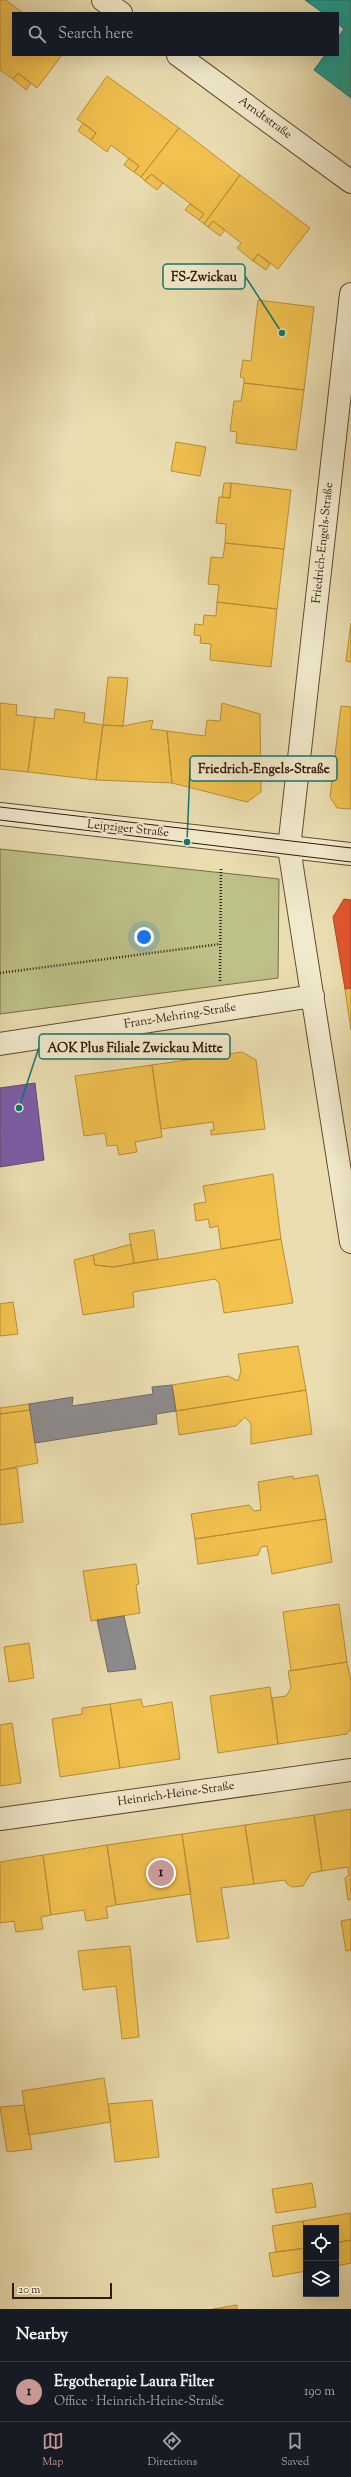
<!DOCTYPE html>
<html lang="en">
<head>
<meta charset="utf-8">
<style>
  body { margin:0; font-family:"Sorts Mill Goudy",serif; background:#242831; color:#f1f3f6 }
  .controls { position:absolute; right:12px; bottom:12px; display:grid; overflow:hidden; border-radius:0px; box-shadow:0 4px 16px #0002 }
  .controls button { width:36px; height:36px; display:grid; place-items:center; padding:0; border:0; border-bottom:1px solid #363941; background:#171b24; color:#f1f3f6; font:20px sans-serif }
  .scale { position:absolute; left:12px; bottom:10px; width:100px; box-sizing:border-box; padding-left:4px; border:2px solid #341808; border-top:0; font-size:11px; line-height:14px; white-space:nowrap; color:#341808; -webkit-text-stroke:3px #f1eacc; paint-order:stroke }
  .you { position:absolute; left:144px; top:937px; width:14px; height:14px; margin:-10px; border:3px solid #fff; border-radius:50%; background:#1a73e8; box-shadow:0 0 0 6px #1a73e833 }
  .badge { display:grid; place-items:center; width:26px; height:26px; border-radius:50%; background:#c59692; color:#111; font-size:13px; font-weight:700 }
  .pin { position:absolute; translate:-50% -50%; border:2px solid #fff; box-shadow:0 1px 4px #0006 }
  .list { margin:0; padding:0; list-style:none }
  h2 { display:flex; justify-content:space-between; align-items:center; height:52px; margin:0; padding:0 16px; font-size:17px }
  h2 small { font-size:13px; font-weight:400; color:#9ea1a6 }
  .list li { display:grid; grid-template-columns:26px 1fr auto; gap:12px; align-items:center; box-sizing:border-box; height:60px; padding:0 16px; border-top:1px solid #363941 }
  .list b { display:block; font-size:15px; white-space:nowrap }
  .list p { margin:0; font-size:13px; white-space:nowrap; color:#9ea1a6 }
  .list em { font-size:13px; font-style:normal; color:#9ea1a6 }
  .icon { flex:none; width:22px; height:22px; fill:none; stroke:currentColor; stroke-width:2; stroke-linecap:round; stroke-linejoin:round }
  .map { position:relative; flex:none; width:351px; height:2309px; overflow:hidden }
  .search { position:absolute; background:#171b24; box-shadow:0 4px 16px #0002; left:12px; right:12px; top:12px; height:44px; display:flex; align-items:center; gap:10px; box-sizing:border-box; padding:0 14px; border-radius:0px; color:#9ea1a6; font-size:15px }
  .sheet { height:112px; background:#171b24 }
  nav { display:flex; justify-content:space-around; align-items:center; box-sizing:border-box; height:56px; border-top:1px solid #363941; background:#171b24; font-size:11px; color:#9ea1a6 }
  nav a { display:grid; justify-items:center; gap:2px }
  nav .on { color:#c59692 }
  .map>svg:first-child { display:block }
</style>
</head>
<body>
<div class="map">
<svg width="351" height="2309" viewBox="0 0 351 2309">
  <rect width="100%" height="100%" fill="#eadeb1"/>
  <filter id="stains"><feTurbulence type="fractalNoise" baseFrequency=".005" numOctaves="4"/><feColorMatrix values="0 0 0 0 .2 0 0 0 0 .09 0 0 0 0 .02 0 0 0 .5 -.17"/></filter>
  <radialGradient id="worn" r=".72"><stop offset=".6" stop-color="#630" stop-opacity="0"/><stop offset="1" stop-color="#630" stop-opacity=".3"/></radialGradient>
  <!-- green -->
  <path fill="#bdc087" stroke="#786c48" d="M 0,849 L 279,879 L 278,978 L 0,1014 Z"/>
  <!-- homes -->
  <path fill="#f2c14e" stroke="#b98e39" d="M 0,0 L 6,0 L 23,13 L 13,13 L 13,55 L 62,55 L 37,88 L 18,73 L 13,79 L 0,70 Z
    M 18,73 L 31,83 L 26,90 L 13,79 Z
    M 107,76 L 179,128 L 141,177 L 134,172 L 139,166 L 111,145 L 107,152 L 91,140 L 96,133 L 77,119 Z
    M 83,123 L 96,133 L 91,140 L 78,131 Z
    M 179,128 L 240,175 L 204,224 L 199,220 L 204,214 L 151,174 L 145,181 L 141,177 Z
    M 129,158 L 139,166 L 134,172 L 124,165 Z
    M 151,174 L 163,183 L 157,190 L 145,181 Z
    M 240,175 L 310,228 L 278,269 L 258,254 L 253,261 L 237,248 L 241,243 L 213,221 L 208,227 L 204,224 Z
    M 190,204 L 204,214 L 199,220 L 185,210 Z
    M 213,221 L 225,230 L 220,236 L 208,227 Z
    M 258,254 L 270,264 L 266,270 L 253,261 Z
    M 258,300 L 314,307 L 304,390 L 244,383 L 244,378 L 240,377 L 243,360 L 251,361 Z
    M 244,383 L 304,390 L 296,450 L 236,443 L 237,432 L 230,431 L 234,401 L 241,401 Z
    M 176,442 L 206,447 L 200,476 L 171,471 Z
    M 224,483 L 231,483 L 230,498 L 222,497 Z
    M 231,483 L 291,490 L 284,549 L 225,543 L 226,524 L 216,523 L 219,497 L 230,498 Z
    M 225,543 L 284,549 L 277,609 L 217,602 L 219,585 L 208,584 L 211,557 L 223,558 Z
    M 217,602 L 277,609 L 271,667 L 210,660 L 211,644 L 200,643 L 201,636 L 194,635 L 195,624 L 203,625 L 204,615 L 216,616 Z
    M 351,623 L 351,662 L 346,661 Z
    M 108,677 L 128,678 L 123,726 L 103,725 Z
    M 0,703 L 17,705 L 16,715 L 35,717 L 28,772 L 0,769 Z
    M 222,703 L 260,714 L 261,792 L 247,802 L 172,783 L 167,731 L 205,736 L 207,720 L 220,721 Z
    M 341,706 L 351,707 L 351,809 L 337,808 L 330,797 Z
    M 55,709 L 85,713 L 84,722 L 103,725 L 96,780 L 28,772 L 35,717 L 54,719 Z
    M 153,720 L 151,729 L 167,731 L 172,783 L 96,780 L 103,725 L 123,726 Z
    M 351,988 L 351,1030 L 345,989 Z
    M 242,1052 L 256,1060 L 265,1129 L 211,1135 L 211,1130 L 214,1130 L 213,1122 L 161,1129 L 152,1065 Z
    M 152,1065 L 162,1137 L 135,1142 L 137,1152 L 119,1155 L 117,1145 L 107,1146 L 105,1133 L 84,1136 L 75,1076 Z
    M 273,1174 L 281,1239 L 221,1249 L 218,1226 L 210,1228 L 208,1219 L 196,1221 L 194,1204 L 206,1202 L 203,1186 Z
    M 154,1230 L 158,1259 L 134,1263 L 129,1234 Z
    M 281,1239 L 293,1303 L 224,1313 L 219,1283 L 215,1279 L 133,1292 L 134,1307 L 83,1315 L 74,1260 L 93,1255 L 95,1265 L 113,1267 Z
    M 131,1244 L 134,1263 L 113,1267 L 95,1265 L 93,1255 Z
    M 13,1302 L 18,1334 L 0,1336 L 0,1304 Z
    M 298,1346 L 306,1390 L 176,1411 L 172,1385 L 228,1376 L 238,1381 L 241,1371 L 238,1354 Z
    M 306,1390 L 312,1434 L 251,1444 L 251,1424 L 245,1417 L 236,1426 L 179,1435 L 176,1411 Z
    M 29,1404 L 30,1410 L 0,1414 L 0,1408 Z
    M 30,1410 L 38,1463 L 0,1470 L 0,1414 Z
    M 17,1468 L 23,1522 L 0,1525 L 0,1470 Z
    M 318,1475 L 326,1519 L 195,1539 L 191,1514 L 249,1505 L 254,1511 L 261,1510 L 258,1482 L 293,1476 L 293,1479 Z
    M 326,1519 L 332,1562 L 272,1574 L 267,1546 L 261,1547 L 258,1555 L 198,1564 L 195,1539 Z
    M 136,1564 L 139,1584 L 136,1585 L 140,1613 L 91,1621 L 83,1571 Z
    M 339,1604 L 347,1662 L 291,1671 L 283,1612 Z
    M 29,1643 L 34,1678 L 9,1682 L 4,1647 Z
    M 347,1662 L 351,1681 L 351,1729 L 347,1734 L 278,1744 L 272,1698 L 286,1696 L 291,1688 L 288,1671 Z
    M 270,1687 L 278,1744 L 218,1753 L 210,1696 Z
    M 141,1699 L 143,1707 L 172,1702 L 180,1759 L 120,1768 L 110,1704 Z
    M 110,1704 L 120,1768 L 60,1777 L 52,1719 L 82,1714 L 82,1708 Z
    M 12,1723 L 21,1783 L 0,1786 L 0,1725 Z
    M 351,1809 L 351,1899 L 348,1900 L 345,1878 L 349,1875 L 348,1867 L 322,1871 L 314,1815 Z
    M 314,1815 L 322,1871 L 311,1873 L 303,1886 L 292,1887 L 286,1883 L 285,1880 L 254,1884 L 245,1825 Z
    M 245,1825 L 254,1884 L 221,1888 L 229,1938 L 197,1942 L 182,1834 Z
    M 182,1834 L 191,1894 L 116,1905 L 107,1845 Z
    M 107,1845 L 116,1905 L 106,1907 L 108,1918 L 86,1921 L 84,1910 L 51,1915 L 43,1855 Z
    M 43,1855 L 51,1915 L 41,1917 L 43,1929 L 16,1932 L 14,1921 L 0,1923 L 0,1862 Z
    M 351,1919 L 351,1950 L 346,1951 L 341,1921 Z
    M 130,1946 L 139,2037 L 122,2039 L 116,1986 L 83,1990 L 78,1951 Z
    M 104,2078 L 111,2122 L 29,2135 L 22,2091 Z
    M 152,2100 L 159,2157 L 115,2162 L 108,2104 Z
    M 24,2105 L 32,2149 L 7,2152 L 0,2107 Z
    M 312,2183 L 316,2207 L 276,2213 L 272,2189 Z
    M 351,2213 L 351,2240 L 336,2243 L 336,2228 L 306,2228 L 306,2241 L 303,2221 Z
    M 303,2221 L 306,2248 L 276,2252 L 272,2226 Z
    M 351,2240 L 351,2263 L 336,2266 L 336,2243 Z
    M 306,2248 L 306,2271 L 273,2277 L 269,2253 Z
    M 237,2305 L 237,2309 L 213,2309 Z"/>
  <!-- shops -->
  <path fill="#e4572e" stroke="#af4423" d="M 344,899 L 351,900 L 351,988 L 345,989 L 333,917 Z"/>
  <!-- offices -->
  <path fill="#7b5ea7" stroke="#664977" d="M 35,1083 L 44,1160 L 0,1167 L 0,1088 Z"/>
  <!-- public -->
  <path fill="#17a398" stroke="#20796d" d="M 305,0 L 351,0 L 351,98 L 314,70 L 325,55 L 338,55 L 338,37 L 344,29 L 338,24 L 338,13 L 323,13 Z"/>
  <!-- industry -->
  <path fill="#8d8d92" stroke="#726a69" d="M 172,1385 L 176,1411 L 156,1414 L 157,1424 L 35,1443 L 29,1404 L 73,1397 L 72,1406 L 153,1394 L 152,1387 Z
    M 124,1616 L 136,1669 L 108,1672 L 97,1620 Z"/>
  <g fill="none" stroke-linecap="round" stroke-linejoin="round">
    <defs>
      <path id="minor" d="M 103,0 L 121,13
        M 178,55 L 351,182
        M 351,294 L 289,848 L 351,1242
        M 0,1044 L 313,996
        M 0,1819 L 351,1770"/>
      <path id="tertiary" d="M 0,814 L 351,854"/>
    </defs>
    <!-- minor casing -->
    <use href="#minor" stroke="#624a32" stroke-width="24"/>
    <!-- tertiary casing -->
    <use href="#tertiary" stroke="#624a32" stroke-width="24"/>
    <!-- path -->
    <path stroke="#341808" stroke-width="2.5" stroke-dasharray="1 2" stroke-linecap="butt" d="M 0,973 L 220,944
      M 220,981 L 221,868"/>
    <!-- minor -->
    <use href="#minor" stroke="#f1eacc" stroke-width="22"/>
    <!-- tertiary -->
    <use href="#tertiary" stroke="#f1eacc" stroke-width="22"/>
    <!-- tram -->
    <path stroke="#341808" stroke-width="1" d="M 0,807 L 351,848
      M 0,820 L 351,862"/>
  </g>
  <g text-anchor="middle" dominant-baseline="central" stroke-width="4" stroke-linejoin="round" paint-order="stroke">
    <!-- street labels -->
    <g font-size="12" fill="#341808" stroke="#f1eacc">
      <text transform="translate(265 118) rotate(36)">Arndtstraße</text>
      <text transform="translate(323 543) rotate(-84)">Friedrich-Engels-Straße</text>
      <text transform="translate(128 829) rotate(6)">Leipziger Straße</text>
      <text transform="translate(180 1016) rotate(-9)">Franz-Mehring-Straße</text>
      <text transform="translate(176 1794) rotate(-8)">Heinrich-Heine-Straße</text>
    </g>
  </g>
  <!-- callouts -->
  <path fill="none" stroke="#0f766e" stroke-width="1.5" d="M282 333L245 276M187 842L190 769M19 1108L39 1047"/>
  <g fill="#0f766e" stroke="#f1eacc" stroke-width="1.5">
    <circle cx="282" cy="333" r="4"/>
    <circle cx="187" cy="842" r="4"/>
    <circle cx="19" cy="1108" r="4"/>
  </g>
  <g fill="#f1eacc" stroke="#0f766e" stroke-width="1.5">
    <rect x="163" y="264" width="82" height="25" rx="4"/>
    <rect x="190" y="756" width="147" height="25" rx="4"/>
    <rect x="39" y="1034" width="191" height="25" rx="4"/>
  </g>
  <g font-size="13" text-anchor="middle" font-weight="bold" fill="#341808">
    <text x="204" y="281">FS-Zwickau</text>
    <text x="264" y="773">Friedrich-Engels-Straße</text>
    <text x="135" y="1052">AOK Plus Filiale Zwickau Mitte</text>
  </g>
  <rect width="100%" height="100%" filter="url(#stains)"/>
  <rect width="100%" height="100%" fill="url(#worn)"/>
</svg>
<div class="controls">
<button><svg class="icon" aria-label="locate" viewBox="0 0 24 24"><circle cx="12" cy="12" r="6"/><path d="M12 2v4M12 18v4M2 12h4M18 12h4"/></svg></button>
<button><svg class="icon" aria-label="layers" viewBox="0 0 24 24"><path d="M12 4l9 5-9 5-9-5zM3 14l9 5 9-5"/></svg></button>
</div>
<div class="scale">20 m</div>
<div class="you"></div>
<div class="pin badge" style="left:161px;top:1873px">1</div>
<div class="search"><svg class="icon" aria-label="search" viewBox="0 0 24 24"><circle cx="10" cy="10" r="6"/><path d="M15 15l6 6"/></svg>Search here</div>
</div>
<section class="sheet">
<h2>Nearby<small></small></h2>
<ul class="list">
<li><span class="badge">1</span><div><b>Ergotherapie Laura Filter</b><p>Office · Heinrich-Heine-Straße</p></div><em>190 m</em></li>
</ul>
</section>
<nav>
<a class="on"><svg class="icon" aria-label="map" viewBox="0 0 24 24"><path d="M3 6l6-2 6 2 6-2v14l-6 2-6-2-6 2zM9 4v14M15 6v14"/></svg>Map</a>
<a><svg class="icon" aria-label="directions" viewBox="0 0 24 24"><path d="M12 3l9 9-9 9-9-9zM9 14v-3h6M13 9l2 2-2 2"/></svg>Directions</a>
<a><svg class="icon" aria-label="saved" viewBox="0 0 24 24"><path d="M7 4h10v16l-5-4-5 4z"/></svg>Saved</a>
</nav>
</body>
</html>
